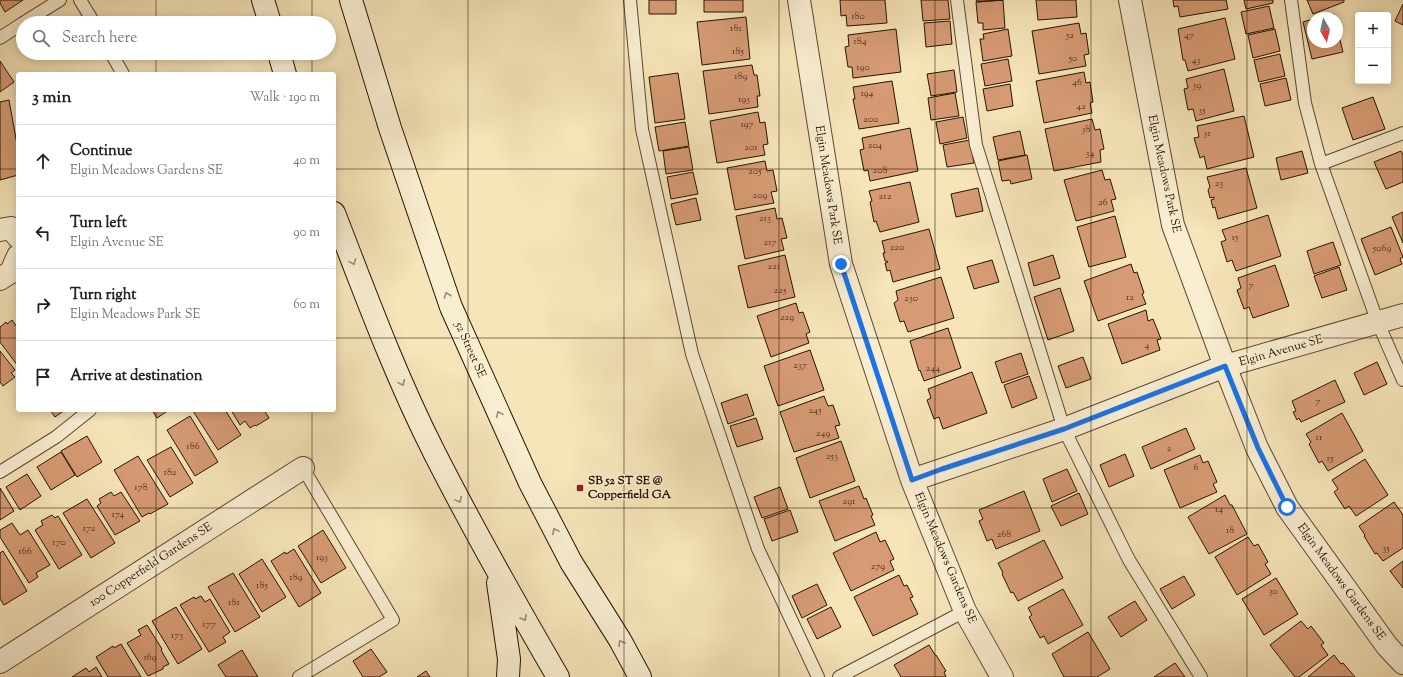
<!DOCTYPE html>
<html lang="en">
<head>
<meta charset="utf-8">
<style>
  body { margin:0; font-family:"Sorts Mill Goudy",serif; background:#f2f2f2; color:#222 }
  .controls { position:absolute; right:12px; top:12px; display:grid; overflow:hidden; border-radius:4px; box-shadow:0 2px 10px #0003 }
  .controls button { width:36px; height:36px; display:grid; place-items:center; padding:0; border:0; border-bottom:1px solid #e0e0e0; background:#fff; color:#222; font:20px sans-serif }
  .compass { position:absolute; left:1307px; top:12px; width:36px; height:36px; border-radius:50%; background:#fff; box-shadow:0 2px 10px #0003; rotate:172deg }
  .stop { position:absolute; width:12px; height:12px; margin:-9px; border:3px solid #1a73e8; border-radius:50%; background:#fff }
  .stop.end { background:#1a73e8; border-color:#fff; box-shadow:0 1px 4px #0008 }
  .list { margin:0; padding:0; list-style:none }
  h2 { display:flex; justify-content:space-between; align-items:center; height:52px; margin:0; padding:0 16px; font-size:17px }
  h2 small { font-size:13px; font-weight:400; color:#767676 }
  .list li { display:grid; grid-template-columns:26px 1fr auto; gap:12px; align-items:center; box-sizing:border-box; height:72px; padding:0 16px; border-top:1px solid #e0e0e0 }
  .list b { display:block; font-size:15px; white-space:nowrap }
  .list p { margin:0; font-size:13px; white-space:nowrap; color:#767676 }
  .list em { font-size:13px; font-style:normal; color:#767676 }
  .icon { flex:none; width:22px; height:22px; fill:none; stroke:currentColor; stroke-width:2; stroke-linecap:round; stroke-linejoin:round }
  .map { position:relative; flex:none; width:1403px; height:677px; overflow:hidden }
  .search { position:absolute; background:#fff; box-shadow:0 2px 10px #0003; left:16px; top:16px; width:320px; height:44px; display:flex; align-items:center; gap:10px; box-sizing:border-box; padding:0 14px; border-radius:22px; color:#767676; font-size:15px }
  .panel { position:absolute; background:#fff; box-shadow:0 2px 10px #0003; left:16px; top:72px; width:320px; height:340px; border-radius:4px }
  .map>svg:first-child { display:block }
</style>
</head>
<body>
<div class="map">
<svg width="1403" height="677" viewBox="0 0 1403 677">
  <rect width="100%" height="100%" fill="#f6e5b9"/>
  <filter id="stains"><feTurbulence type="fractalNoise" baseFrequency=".005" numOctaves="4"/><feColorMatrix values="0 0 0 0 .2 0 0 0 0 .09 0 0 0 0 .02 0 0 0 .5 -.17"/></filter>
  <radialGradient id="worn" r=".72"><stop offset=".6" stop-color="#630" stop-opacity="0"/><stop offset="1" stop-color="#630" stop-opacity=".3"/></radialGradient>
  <!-- building -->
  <path fill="#d69b74" stroke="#281301" d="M 0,0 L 23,0 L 5,12 L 0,3 Z
    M 649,0 L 676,0 L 676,14 L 649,14 Z
    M 704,0 L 743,0 L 743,12 L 704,12 Z
    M 840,0 L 885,0 L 887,23 L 847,26 L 846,15 L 841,16 Z
    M 921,0 L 948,0 L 950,19 L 923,21 Z
    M 976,0 L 1003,0 L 977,2 Z
    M 1003,0 L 1005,28 L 983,30 L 983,23 L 978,23 L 976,2 Z
    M 1036,0 L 1076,0 L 1077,17 L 1038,20 Z
    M 1173,0 L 1226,0 L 1228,9 L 1180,17 L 1178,6 L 1174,7 Z
    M 1244,0 L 1273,0 L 1273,3 L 1246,9 Z
    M 1307,0 L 1344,0 L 1344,2 L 1313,14 Z
    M 1403,4 L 1403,25 L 1395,21 Z
    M 1269,6 L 1274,28 L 1246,34 L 1241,12 Z
    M 1334,14 L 1335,18 L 1319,18 Z
    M 746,17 L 750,59 L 702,65 L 697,22 Z
    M 1225,18 L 1235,59 L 1188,71 L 1185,60 L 1183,60 L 1178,29 Z
    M 1313,19 L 1313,42 L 1337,42 L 1337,28 L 1343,52 L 1312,59 L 1303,22 Z
    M 950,21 L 952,44 L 926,47 L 924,23 Z
    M 1079,23 L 1081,34 L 1086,33 L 1089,54 L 1084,55 L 1086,66 L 1039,74 L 1032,31 Z
    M 896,29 L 901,72 L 853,78 L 852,67 L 848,67 L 845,47 L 849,46 L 848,35 Z
    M 1008,29 L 1012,56 L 983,61 L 980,39 L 984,39 L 983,34 Z
    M 1275,29 L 1280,51 L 1253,58 L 1248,35 Z
    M 1280,54 L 1285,76 L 1259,82 L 1254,60 Z
    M 1008,59 L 1012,81 L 985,86 L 981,64 Z
    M 0,61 L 14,82 L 0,92 Z
    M 752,65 L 754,75 L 757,75 L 760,96 L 757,96 L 758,107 L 709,114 L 703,71 Z
    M 1224,69 L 1234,111 L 1196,121 L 1193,109 L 1188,110 L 1184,89 L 1188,88 L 1186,79 Z
    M 954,70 L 957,92 L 931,96 L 927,74 Z
    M 1084,72 L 1086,83 L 1090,82 L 1093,102 L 1090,103 L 1092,113 L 1044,123 L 1036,81 Z
    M 678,73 L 685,119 L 655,123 L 649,77 Z
    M 1286,78 L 1291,100 L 1265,106 L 1260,84 Z
    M 892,81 L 899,123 L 859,129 L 853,99 L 855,99 L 853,87 Z
    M 1010,84 L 1013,106 L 987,111 L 983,89 Z
    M 955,93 L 959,116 L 931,120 L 928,98 Z
    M 1373,97 L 1385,129 L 1353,140 L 1342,108 Z
    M 9,100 L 18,150 L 18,175 L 0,180 L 0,102 Z
    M 758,112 L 760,123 L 765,122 L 768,144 L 763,145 L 765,155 L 717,163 L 710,121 Z
    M 1244,116 L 1254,157 L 1207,169 L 1204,156 L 1200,158 L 1194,138 L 1199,137 L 1197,126 Z
    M 963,117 L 967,138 L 940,144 L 936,122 Z
    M 1092,119 L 1095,130 L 1100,129 L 1104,149 L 1100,150 L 1101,162 L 1054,171 L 1045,129 Z
    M 685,122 L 689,146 L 659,151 L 655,127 Z
    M 910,128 L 918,171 L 870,181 L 868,170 L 864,171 L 860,150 L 864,149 L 862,138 Z
    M 1020,131 L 1025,155 L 998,160 L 993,137 Z
    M 970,140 L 974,163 L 947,167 L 943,145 Z
    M 689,147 L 693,170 L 666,174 L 663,151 Z
    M 1302,151 L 1308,173 L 1281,180 L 1276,158 Z
    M 1401,151 L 1403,155 L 1403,182 L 1386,189 L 1374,162 Z
    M 1027,155 L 1032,179 L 1011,184 L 1010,180 L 1002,181 L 998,161 Z
    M 765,161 L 767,171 L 773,170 L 777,191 L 771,192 L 774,203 L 735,210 L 727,168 Z
    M 1246,168 L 1257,208 L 1218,219 L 1215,207 L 1213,208 L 1211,200 L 1214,199 L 1214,197 L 1210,198 L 1208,190 L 1210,187 L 1207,177 Z
    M 1102,170 L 1105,180 L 1110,179 L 1116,199 L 1111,200 L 1114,211 L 1076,221 L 1064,180 Z
    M 693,172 L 698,194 L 671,199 L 667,177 Z
    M 910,182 L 919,222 L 880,232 L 876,221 L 874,222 L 870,202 L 872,201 L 869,191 Z
    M 978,188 L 983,211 L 956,217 L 951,194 Z
    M 696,198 L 701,220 L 676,225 L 671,204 Z
    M 775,208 L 777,219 L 782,218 L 787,238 L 781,239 L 784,250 L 745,259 L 736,216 Z
    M 1403,212 L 1403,243 L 1392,217 Z
    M 1268,215 L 1281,256 L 1236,271 L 1232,260 L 1227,262 L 1221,242 L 1226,240 L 1222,230 Z
    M 1115,216 L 1126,257 L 1089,267 L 1077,227 Z
    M 1391,227 L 1403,257 L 1400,259 L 1402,264 L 1375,275 L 1361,239 Z
    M 929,229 L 940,269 L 893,282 L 890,270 L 887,271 L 885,263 L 888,262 L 887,261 L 885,261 L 883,253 L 885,253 L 882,241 Z
    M 1333,242 L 1341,265 L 1314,274 L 1307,251 Z
    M 785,255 L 795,297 L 748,308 L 738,266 Z
    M 1053,255 L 1060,278 L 1034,286 L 1028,263 Z
    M 992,260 L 999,282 L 974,289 L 967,267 Z
    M 1131,264 L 1134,273 L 1137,272 L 1144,293 L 1142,294 L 1146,304 L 1098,321 L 1084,281 Z
    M 1275,265 L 1289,306 L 1253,318 L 1249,307 L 1244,309 L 1237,290 L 1241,288 L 1238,278 Z
    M 1339,267 L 1347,290 L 1322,298 L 1314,276 Z
    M 941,277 L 954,318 L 908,332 L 904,321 L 900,322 L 894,303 L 898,300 L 896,291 Z
    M 1060,288 L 1074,331 L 1048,340 L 1034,297 Z
    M 796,303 L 799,313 L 803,312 L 810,332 L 806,334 L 809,343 L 771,357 L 757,316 Z
    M 1146,310 L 1148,321 L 1153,319 L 1161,339 L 1157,340 L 1160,350 L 1122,364 L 1108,324 Z
    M 12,320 L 17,327 L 18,327 L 18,366 L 0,342 L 0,327 L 6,322 L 7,324 Z
    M 948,328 L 961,368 L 924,381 L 920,370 L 919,371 L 910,341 Z
    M 810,350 L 824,390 L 778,406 L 764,366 Z
    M 0,351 L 15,370 L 11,373 L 15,377 L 3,386 L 0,382 Z
    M 1021,353 L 1028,374 L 1002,383 L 995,362 Z
    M 1083,357 L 1091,379 L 1066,388 L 1058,366 Z
    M 1377,362 L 1387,384 L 1364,395 L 1354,373 Z
    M 972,372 L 987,413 L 943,429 L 939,417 L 934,419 L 927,400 L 931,398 L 928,389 Z
    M 1029,376 L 1037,398 L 1012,408 L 1004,385 Z
    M 1335,380 L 1345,402 L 1301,422 L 1299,418 L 1297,420 L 1293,412 L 1296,411 L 1292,401 Z
    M 747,394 L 754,415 L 728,424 L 721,403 Z
    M 824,396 L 828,406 L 833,405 L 840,425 L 835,426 L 839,438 L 794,452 L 780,412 Z
    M 50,410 L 65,410 L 55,417 Z
    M 152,410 L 169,410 L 157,418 Z
    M 194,410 L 225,410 L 241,435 L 218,450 L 193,411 Z
    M 231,410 L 264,410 L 269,418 L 256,426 L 255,425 L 250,428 L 245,421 L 240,425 Z
    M 1342,413 L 1363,451 L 1328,471 L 1322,461 L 1319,463 L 1309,444 L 1311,442 L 1306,434 Z
    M 190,416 L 218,462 L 195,476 L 167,430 Z
    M 756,418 L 763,439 L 737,447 L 730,426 Z
    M 1186,428 L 1195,449 L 1151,469 L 1142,447 Z
    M 87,436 L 102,462 L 77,477 L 61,451 Z
    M 841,441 L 855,481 L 810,498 L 796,458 Z
    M 171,447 L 193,483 L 170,497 L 147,460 Z
    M 61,452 L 75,475 L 51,490 L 37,467 Z
    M 1125,454 L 1134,476 L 1109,487 L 1100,465 Z
    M 1200,455 L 1203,463 L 1208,461 L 1217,482 L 1213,484 L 1217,492 L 1180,508 L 1164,470 Z
    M 138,456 L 168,504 L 150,514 L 149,513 L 142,517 L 114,470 Z
    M 1365,459 L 1388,495 L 1356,516 L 1349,506 L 1345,509 L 1334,492 L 1338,489 L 1332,480 Z
    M 1067,469 L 1077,491 L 1052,502 L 1043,479 Z
    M 27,474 L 41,496 L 20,510 L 6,487 Z
    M 859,486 L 864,499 L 866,498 L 873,515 L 871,516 L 875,525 L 835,541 L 819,501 Z
    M 780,487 L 788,509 L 762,518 L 754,497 Z
    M 0,488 L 14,511 L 0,520 Z
    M 1024,491 L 1040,531 L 996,549 L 992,539 L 987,541 L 979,521 L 983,519 L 979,510 Z
    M 111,492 L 114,496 L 121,492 L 140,521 L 115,535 L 97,506 L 101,503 L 99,499 Z
    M 1079,493 L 1088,514 L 1061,526 L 1051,506 Z
    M 1225,495 L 1230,505 L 1232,505 L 1247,534 L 1209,554 L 1188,517 Z
    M 87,499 L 115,543 L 91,558 L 63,513 Z
    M 1394,502 L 1403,515 L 1403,548 L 1383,561 L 1377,553 L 1375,554 L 1364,536 L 1365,535 L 1359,526 Z
    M 790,510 L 798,532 L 772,541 L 764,519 Z
    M 52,515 L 55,518 L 58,516 L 82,555 L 59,569 L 35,530 L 43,525 L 41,521 Z
    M 12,523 L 20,535 L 28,530 L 50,565 L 36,573 L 38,577 L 29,583 L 0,537 L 0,530 Z
    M 323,530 L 346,568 L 321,583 L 298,546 Z
    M 876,532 L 880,542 L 885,540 L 894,559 L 890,561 L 894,570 L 851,591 L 833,553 Z
    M 1248,537 L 1254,546 L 1258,544 L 1268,562 L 1265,564 L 1271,574 L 1237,595 L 1215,557 Z
    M 1044,540 L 1063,578 L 1018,601 L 1013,592 L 1011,593 L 1002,574 L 1003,573 L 998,563 Z
    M 294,549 L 321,593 L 299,607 L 271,561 L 285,552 L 286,554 Z
    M 3,551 L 27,591 L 4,605 L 0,599 L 0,553 Z
    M 262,559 L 286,597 L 262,612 L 239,574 Z
    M 1403,561 L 1403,588 L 1390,571 Z
    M 233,573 L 260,617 L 235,632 L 208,587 Z
    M 899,575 L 904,586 L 907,585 L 913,597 L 910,598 L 918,614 L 873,636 L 854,597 Z
    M 1184,576 L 1195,595 L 1172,609 L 1160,589 Z
    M 1276,578 L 1298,614 L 1264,635 L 1242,599 Z
    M 817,584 L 827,605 L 802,618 L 792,596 Z
    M 1063,589 L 1083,625 L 1048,644 L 1044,636 L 1040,638 L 1029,617 L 1032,615 L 1028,608 Z
    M 201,596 L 205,602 L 210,599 L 230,632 L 223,637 L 226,642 L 209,652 L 180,605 L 194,597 L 195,599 Z
    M 1135,601 L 1147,620 L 1121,637 L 1108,617 Z
    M 176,607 L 202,649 L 178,664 L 152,621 Z
    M 831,607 L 841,627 L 817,639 L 807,619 Z
    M 1301,621 L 1308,629 L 1311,626 L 1324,643 L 1321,645 L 1328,655 L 1299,677 L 1295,677 L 1270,645 Z
    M 147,625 L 162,649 L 161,650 L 169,664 L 163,667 L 163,669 L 148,676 L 127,643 L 141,635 L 138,630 Z
    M 1088,632 L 1110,669 L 1097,677 L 1064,677 L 1052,654 Z
    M 121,644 L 141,677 L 108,677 L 96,657 L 113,646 L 114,648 Z
    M 929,645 L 935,655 L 936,655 L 946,671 L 944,672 L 946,677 L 901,677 L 894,665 Z
    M 371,649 L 387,672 L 379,677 L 363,677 L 353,661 Z
    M 242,650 L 258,677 L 226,677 L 218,665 Z
    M 1334,655 L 1341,664 L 1343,663 L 1355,677 L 1308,677 Z
    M 1175,663 L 1185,677 L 1154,677 Z
    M 96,667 L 102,677 L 72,677 L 86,668 L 89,672 Z
    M 426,671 L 430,677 L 417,677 Z"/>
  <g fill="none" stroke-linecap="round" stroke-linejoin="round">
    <defs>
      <path id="service" d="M 80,0 L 94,23
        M 630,0 L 642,129 L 692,354 L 758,549 L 818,677
        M 957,0 L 976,145 L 1064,429 L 1129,560 L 1201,677
        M 1291,0 L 1305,103 L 1321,164 L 1378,323 L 1403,380
        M 23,23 L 60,0
        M 0,38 L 23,23
        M 111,53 L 123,74
        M 1321,164 L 1403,133
        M 0,472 L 56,437 L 90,410
        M 299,677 L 393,620 L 303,468
        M 839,677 L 965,611"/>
      <path id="minor" d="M 799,0 L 841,264 L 912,480 L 965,611 L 1002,677
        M 1130,0 L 1173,225 L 1225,366 L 1257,448 L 1287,507 L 1387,646 L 1403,663
        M 0,230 L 11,228 L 18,237
        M 0,279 L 11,272 L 18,256
        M 912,480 L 1064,429 L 1225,366 L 1403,315
        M 0,662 L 303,468"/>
      <path id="secondary" d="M 263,0 L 270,23
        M 351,0 L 390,128 L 451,307 L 530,483 L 571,562 L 620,640 L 640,677
        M 279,53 L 285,74
        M 334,213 C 365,293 395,375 434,452 C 473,529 515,603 558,677
        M 498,583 L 509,659 L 508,677"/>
    </defs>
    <!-- service casing -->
    <use href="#service" stroke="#5c482f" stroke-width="14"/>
    <!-- minor casing -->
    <use href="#minor" stroke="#5c482f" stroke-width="24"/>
    <!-- secondary casing -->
    <use href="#secondary" stroke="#281301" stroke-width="24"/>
    <!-- service -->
    <use href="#service" stroke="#f9eed2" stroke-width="12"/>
    <!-- minor -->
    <use href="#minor" stroke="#f9eed2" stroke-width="22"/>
    <!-- secondary -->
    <use href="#secondary" stroke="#f9eed2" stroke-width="22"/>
  </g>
  <!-- one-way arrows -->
  <defs><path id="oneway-chevron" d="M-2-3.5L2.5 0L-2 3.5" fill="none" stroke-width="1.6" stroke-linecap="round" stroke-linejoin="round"/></defs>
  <g stroke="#9b8b74">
    <use href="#oneway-chevron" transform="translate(353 262) rotate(69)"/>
    <use href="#oneway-chevron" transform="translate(447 295) rotate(-109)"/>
    <use href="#oneway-chevron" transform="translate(402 383) rotate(66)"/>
    <use href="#oneway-chevron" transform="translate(499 414) rotate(-114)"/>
    <use href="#oneway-chevron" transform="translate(459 500) rotate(62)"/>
    <use href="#oneway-chevron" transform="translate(555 531) rotate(-118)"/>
    <use href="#oneway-chevron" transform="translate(524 618) rotate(60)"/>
    <use href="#oneway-chevron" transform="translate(621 643) rotate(-120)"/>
  </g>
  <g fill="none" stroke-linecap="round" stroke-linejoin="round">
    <!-- route -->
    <path stroke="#1a73e8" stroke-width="5" d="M 841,264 L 912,480 L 942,469 L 1064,429 L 1225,366 L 1258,448 L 1287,507"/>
  </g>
  <!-- grid -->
  <path fill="none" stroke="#281301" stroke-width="1" stroke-opacity="0.55" d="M 156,0 L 156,23M 312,0 L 312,23M 468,0 L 468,677M 624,0 L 624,677M 779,0 L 779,677M 935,0 L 935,677M 1091,0 L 1091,677M 1247,0 L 1247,677M 156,53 L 156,74M 312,53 L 312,74M 0,169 L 18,169M 334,169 L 1403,169M 0,338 L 18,338M 334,338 L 1403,338M 156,410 L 156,677M 312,410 L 312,677M 0,508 L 1403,508"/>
  <!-- markers -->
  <rect fill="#8f2418" stroke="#f9eed2" stroke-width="1.5" x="576" y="484" width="8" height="8" rx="2"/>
  <g text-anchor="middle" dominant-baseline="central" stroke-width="3" stroke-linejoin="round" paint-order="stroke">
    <!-- number labels -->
    <g font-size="10" fill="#54351e">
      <text x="858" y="16">180</text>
      <text x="736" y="28">181</text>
      <text x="1070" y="35">52</text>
      <text x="1189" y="35">47</text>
      <text x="860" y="41">184</text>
      <text x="738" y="51">185</text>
      <text x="1073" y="58">50</text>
      <text x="1196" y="60">43</text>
      <text x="863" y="67">190</text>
      <text x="741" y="76">189</text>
      <text x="1077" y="82">46</text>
      <text x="1197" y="85">39</text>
      <text x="867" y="93">194</text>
      <text x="744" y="99">193</text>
      <text x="1081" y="106">42</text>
      <text x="1202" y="110">35</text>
      <text x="871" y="119">200</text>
      <text x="747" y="124">197</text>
      <text x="1086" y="129">38</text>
      <text x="1207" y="133">31</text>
      <text x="875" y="145">204</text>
      <text x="751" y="147">201</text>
      <text x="1090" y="153">34</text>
      <text x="880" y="170">208</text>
      <text x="755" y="171">205</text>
      <text x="1219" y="183">23</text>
      <text x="760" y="195">209</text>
      <text x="885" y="196">212</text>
      <text x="1103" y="202">26</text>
      <text x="765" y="218">213</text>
      <text x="1235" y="237">15</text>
      <text x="770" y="242">217</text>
      <text x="897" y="247">220</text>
      <text x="1382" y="248">5069</text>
      <text x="774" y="266">221</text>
      <text x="1251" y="285">7</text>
      <text x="780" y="290">225</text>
      <text x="1130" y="297">12</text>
      <text x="911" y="298">230</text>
      <text x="787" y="317">229</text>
      <text x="1147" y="345">4</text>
      <text x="800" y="365">237</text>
      <text x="933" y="368">244</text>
      <text x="1318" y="401">7</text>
      <text x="815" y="410">245</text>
      <text x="823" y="433">249</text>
      <text x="1319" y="437">11</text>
      <text x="193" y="446">186</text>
      <text x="1169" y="448">2</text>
      <text x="832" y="456">253</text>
      <text x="1330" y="458">15</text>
      <text x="1196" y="467">6</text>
      <text x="170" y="472">182</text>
      <text x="141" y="487">178</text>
      <text x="849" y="501">291</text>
      <text x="1219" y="509">14</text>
      <text x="118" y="514">174</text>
      <text x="89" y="528">172</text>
      <text x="1230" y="530">18</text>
      <text x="1004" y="534">268</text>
      <text x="59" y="542">170</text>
      <text x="1386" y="548">35</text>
      <text x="25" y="551">166</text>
      <text x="322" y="557">193</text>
      <text x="878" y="566">279</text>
      <text x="296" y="577">189</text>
      <text x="262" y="585">185</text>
      <text x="1273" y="591">30</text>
      <text x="234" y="602">181</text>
      <text x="209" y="624">177</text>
      <text x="177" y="635">173</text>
      <text x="150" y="657">169</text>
    </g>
    <!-- street labels -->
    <g font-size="12" fill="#281301" stroke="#f9eed2">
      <text transform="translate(1164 174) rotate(78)">Elgin Meadows Park SE</text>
      <text transform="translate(828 185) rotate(81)">Elgin Meadows Park SE</text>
      <text transform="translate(470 350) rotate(66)">52 Street SE</text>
      <text transform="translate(1281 351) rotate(-16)">Elgin Avenue SE</text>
      <text transform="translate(945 558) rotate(67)">Elgin Meadows Gardens SE</text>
      <text transform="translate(151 565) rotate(-33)">100 Copperfield Gardens SE</text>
      <text transform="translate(1341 582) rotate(54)">Elgin Meadows Gardens SE</text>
    </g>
    <!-- poi labels -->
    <g font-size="12" font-weight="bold" fill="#281301" stroke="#f9eed2" text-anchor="start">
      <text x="588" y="481">SB 52 ST SE @<tspan x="588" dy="14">Copperfield GA</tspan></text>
    </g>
  </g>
  <rect width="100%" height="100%" filter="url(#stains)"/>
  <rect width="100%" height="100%" fill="url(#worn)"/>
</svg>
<div class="controls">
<button>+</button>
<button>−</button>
</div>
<svg class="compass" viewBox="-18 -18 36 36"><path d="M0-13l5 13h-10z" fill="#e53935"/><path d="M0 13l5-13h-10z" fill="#767676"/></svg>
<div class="stop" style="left:1287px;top:507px"></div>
<div class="stop end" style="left:841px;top:264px"></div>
<div class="search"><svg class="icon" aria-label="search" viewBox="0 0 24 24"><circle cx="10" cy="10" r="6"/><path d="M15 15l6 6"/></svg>Search here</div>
<section class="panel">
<h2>3 min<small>Walk · 190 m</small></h2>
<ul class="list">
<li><svg class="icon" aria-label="ahead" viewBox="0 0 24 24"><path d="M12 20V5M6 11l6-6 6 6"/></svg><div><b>Continue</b><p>Elgin Meadows Gardens SE</p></div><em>40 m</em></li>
<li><svg class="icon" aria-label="left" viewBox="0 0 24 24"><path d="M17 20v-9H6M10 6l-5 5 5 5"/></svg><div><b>Turn left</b><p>Elgin Avenue SE</p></div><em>90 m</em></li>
<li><svg class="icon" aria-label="right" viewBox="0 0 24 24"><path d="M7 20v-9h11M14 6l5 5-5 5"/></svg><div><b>Turn right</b><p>Elgin Meadows Park SE</p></div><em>60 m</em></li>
<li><svg class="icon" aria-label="arrive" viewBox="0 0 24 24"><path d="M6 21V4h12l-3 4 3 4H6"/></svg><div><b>Arrive at destination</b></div></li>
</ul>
</section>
</div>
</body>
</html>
